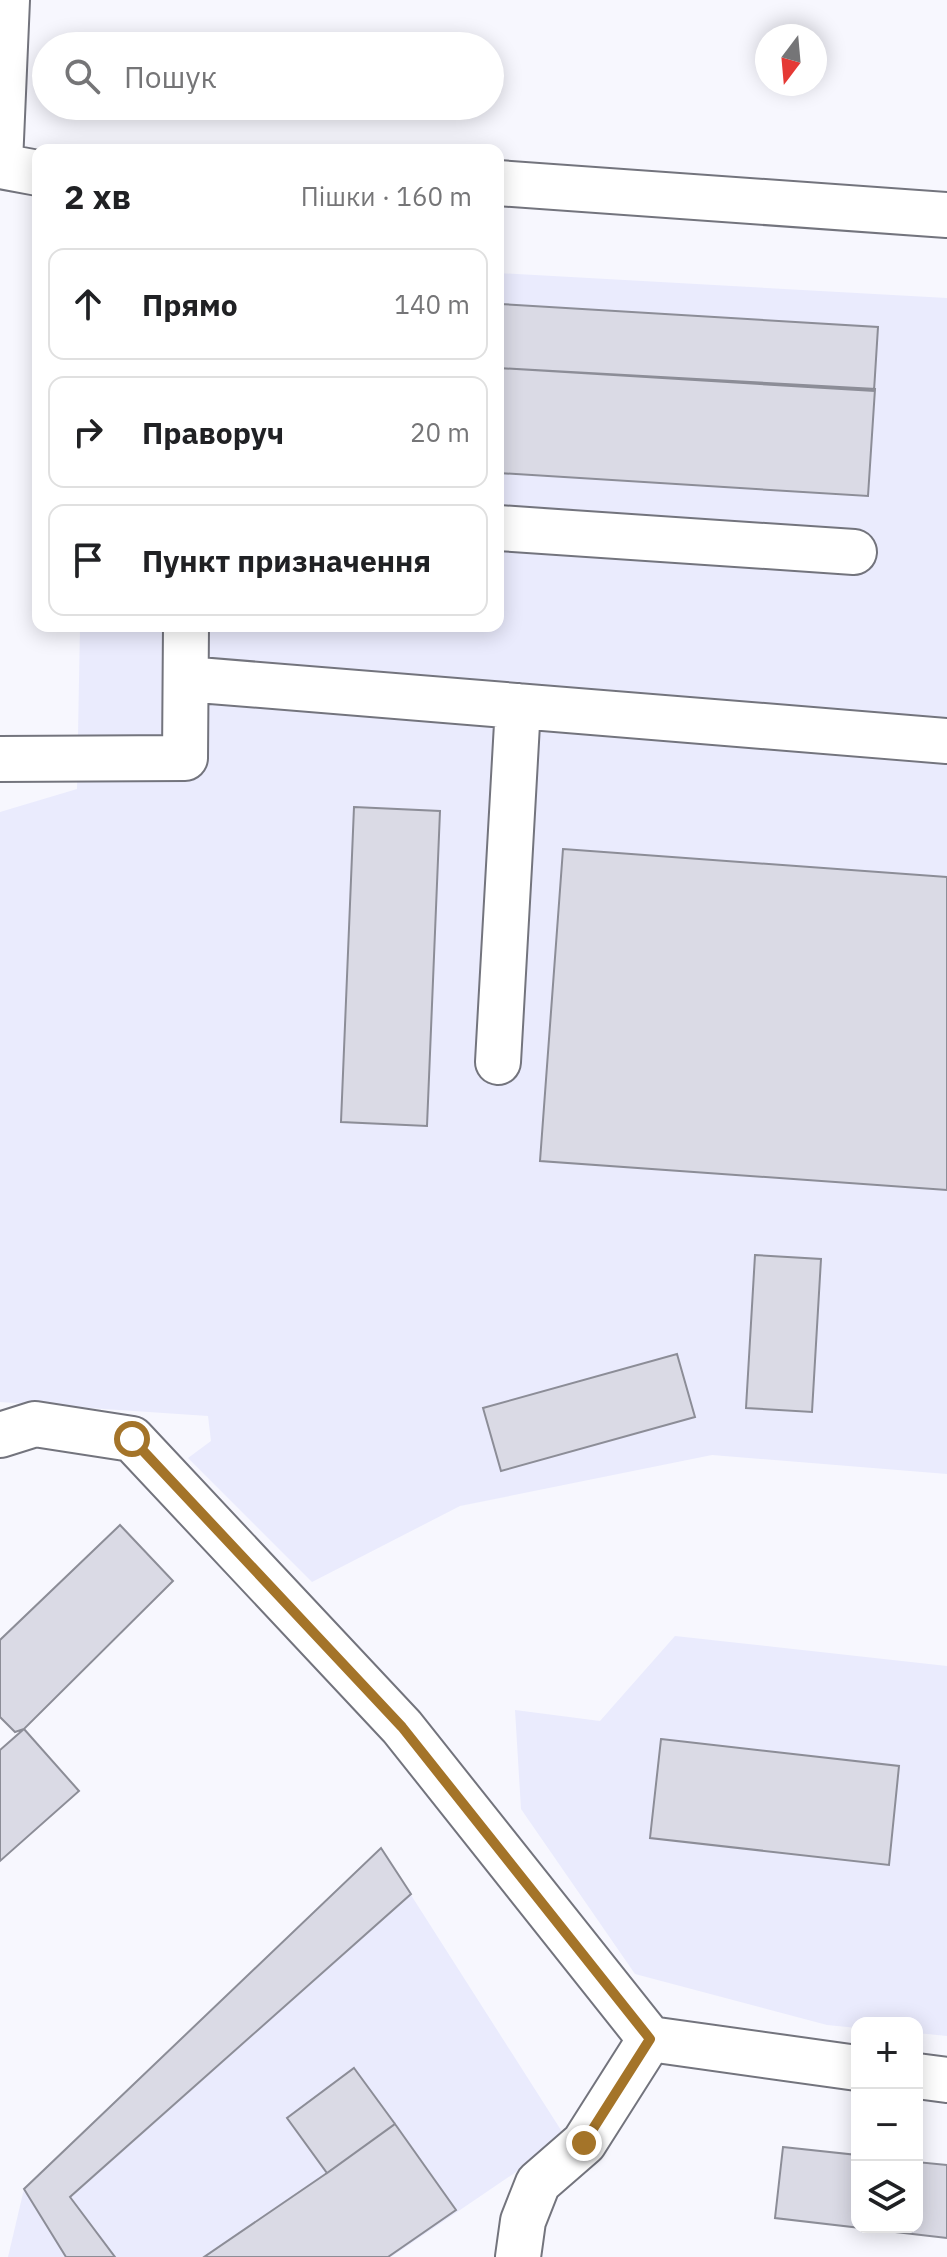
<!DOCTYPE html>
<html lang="uk">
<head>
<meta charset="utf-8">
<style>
  body { margin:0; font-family:"IBM Plex Sans",sans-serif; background:#f6f6f6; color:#202124 }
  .controls { position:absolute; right:24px; bottom:24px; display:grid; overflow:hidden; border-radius:16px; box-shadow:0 4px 20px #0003 }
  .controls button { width:72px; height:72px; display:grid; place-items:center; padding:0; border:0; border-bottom:2px solid #e0e0e0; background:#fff; color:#202124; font:40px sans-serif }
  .compass { position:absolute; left:755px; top:24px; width:72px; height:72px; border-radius:50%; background:#fff; box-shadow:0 4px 20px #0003; rotate:196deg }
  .stop { position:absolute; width:24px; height:24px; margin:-18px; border:6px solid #a47429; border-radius:50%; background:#fff }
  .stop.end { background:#a47429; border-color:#fff; box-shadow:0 2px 8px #0008 }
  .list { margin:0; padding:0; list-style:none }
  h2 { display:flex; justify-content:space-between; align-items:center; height:104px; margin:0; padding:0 32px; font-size:34px }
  h2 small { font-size:26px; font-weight:400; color:#757577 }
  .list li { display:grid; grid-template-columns:52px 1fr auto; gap:24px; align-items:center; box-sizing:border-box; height:112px; margin:0 16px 16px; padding:0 16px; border:2px solid #e0e0e0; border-radius:16px }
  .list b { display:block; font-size:30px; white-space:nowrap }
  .list em { font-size:26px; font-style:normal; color:#757577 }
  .icon { flex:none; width:44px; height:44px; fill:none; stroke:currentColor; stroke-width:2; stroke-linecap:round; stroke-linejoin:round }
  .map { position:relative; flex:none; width:947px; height:2257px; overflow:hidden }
  .search { position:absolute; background:#fff; box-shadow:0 4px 20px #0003; left:32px; top:32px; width:472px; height:88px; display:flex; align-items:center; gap:20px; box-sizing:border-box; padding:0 28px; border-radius:44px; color:#757577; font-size:30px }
  .panel { position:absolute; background:#fff; box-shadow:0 4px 20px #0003; left:32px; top:144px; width:472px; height:488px; border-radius:16px }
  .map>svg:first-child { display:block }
</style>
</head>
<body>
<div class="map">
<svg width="947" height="2257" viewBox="0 0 947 2257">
  <rect width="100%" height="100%" fill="#f7f7fe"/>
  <!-- built -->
  <path fill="#eaebfd" d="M 498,273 L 947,298 L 947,1474 L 712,1455 L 460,1506 L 312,1582 L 188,1458 L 211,1441 L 208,1416 L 0,1402 L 0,812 L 77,789 L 80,626 L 498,626 Z
    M 675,1636 L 947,1666 L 947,2036 L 917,2033 L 917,2023 L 857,2023 L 857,2028 L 827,2025 L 635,1974 L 521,1809 L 515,1710 L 600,1721 Z
    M 381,1848 L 566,2138 L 391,2257 L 8,2257 L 24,2189 Z"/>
  <!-- building -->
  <path fill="#dadae5" stroke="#8c8d97" stroke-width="2" d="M 500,304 L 878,327 L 874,391 L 498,368 Z
    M 498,368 L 875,389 L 868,496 L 498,473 Z
    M 354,807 L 440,811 L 427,1126 L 341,1122 Z
    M 563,849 L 947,877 L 947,1190 L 540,1161 Z
    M 755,1255 L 821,1259 L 812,1412 L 746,1408 Z
    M 677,1354 L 695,1417 L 501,1471 L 483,1408 Z
    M 120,1525 L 173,1581 L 24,1729 L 15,1732 L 0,1717 L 0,1640 Z
    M 24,1729 L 79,1791 L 0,1861 L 0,1750 Z
    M 661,1739 L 899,1766 L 889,1865 L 650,1838 Z
    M 381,1848 L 411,1894 L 70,2197 L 115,2257 L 66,2257 L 24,2189 Z
    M 354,2068 L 395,2124 L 327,2173 L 287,2118 Z
    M 395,2124 L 456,2210 L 388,2257 L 204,2257 L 327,2173 Z
    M 783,2147 L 857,2155 L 857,2227 L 917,2227 L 917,2162 L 947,2165 L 947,2238 L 775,2218 Z"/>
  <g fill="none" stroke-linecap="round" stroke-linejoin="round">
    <defs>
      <path id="minor" d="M 0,163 L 7,0
        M 0,166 L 38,173
        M 498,183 L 947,215
        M 498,528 L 854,552
        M 186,679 L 947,741
        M 0,759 L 185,758 L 186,626
        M 498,1062 L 518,706
        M 0,1435 L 35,1424 L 132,1439 L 402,1727 L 650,2039 L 857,2068
        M 917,2076 L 947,2080
        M 518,2257 L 523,2221 L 538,2183 L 584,2143 L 650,2039"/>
    </defs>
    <!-- minor casing -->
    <use href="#minor" stroke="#73747d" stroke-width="48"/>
    <!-- minor -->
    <use href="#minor" stroke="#fff" stroke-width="44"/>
  </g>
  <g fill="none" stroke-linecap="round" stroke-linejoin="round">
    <!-- route -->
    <path stroke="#a47429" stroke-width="10" d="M 132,1439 L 402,1727 L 650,2039 L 584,2143"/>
  </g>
</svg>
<div class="controls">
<button>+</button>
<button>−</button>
<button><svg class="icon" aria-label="layers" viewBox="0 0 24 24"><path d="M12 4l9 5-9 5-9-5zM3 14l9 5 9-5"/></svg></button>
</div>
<svg class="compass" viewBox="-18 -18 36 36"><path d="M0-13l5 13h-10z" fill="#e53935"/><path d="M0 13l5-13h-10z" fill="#757577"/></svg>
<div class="stop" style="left:132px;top:1439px"></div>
<div class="stop end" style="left:584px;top:2143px"></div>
<div class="search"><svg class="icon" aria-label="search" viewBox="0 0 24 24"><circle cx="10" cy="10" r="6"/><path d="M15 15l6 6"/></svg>Пошук</div>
<section class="panel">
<h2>2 хв<small>Пішки · 160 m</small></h2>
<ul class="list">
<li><svg class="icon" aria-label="ahead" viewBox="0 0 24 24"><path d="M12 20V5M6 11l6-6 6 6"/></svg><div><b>Прямо</b></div><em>140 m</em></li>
<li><svg class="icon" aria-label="right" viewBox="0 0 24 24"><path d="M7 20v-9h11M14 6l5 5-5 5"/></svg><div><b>Праворуч</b></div><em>20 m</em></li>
<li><svg class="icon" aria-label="arrive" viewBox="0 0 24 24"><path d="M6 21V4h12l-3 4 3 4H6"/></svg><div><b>Пункт призначення</b></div></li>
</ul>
</section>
</div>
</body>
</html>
